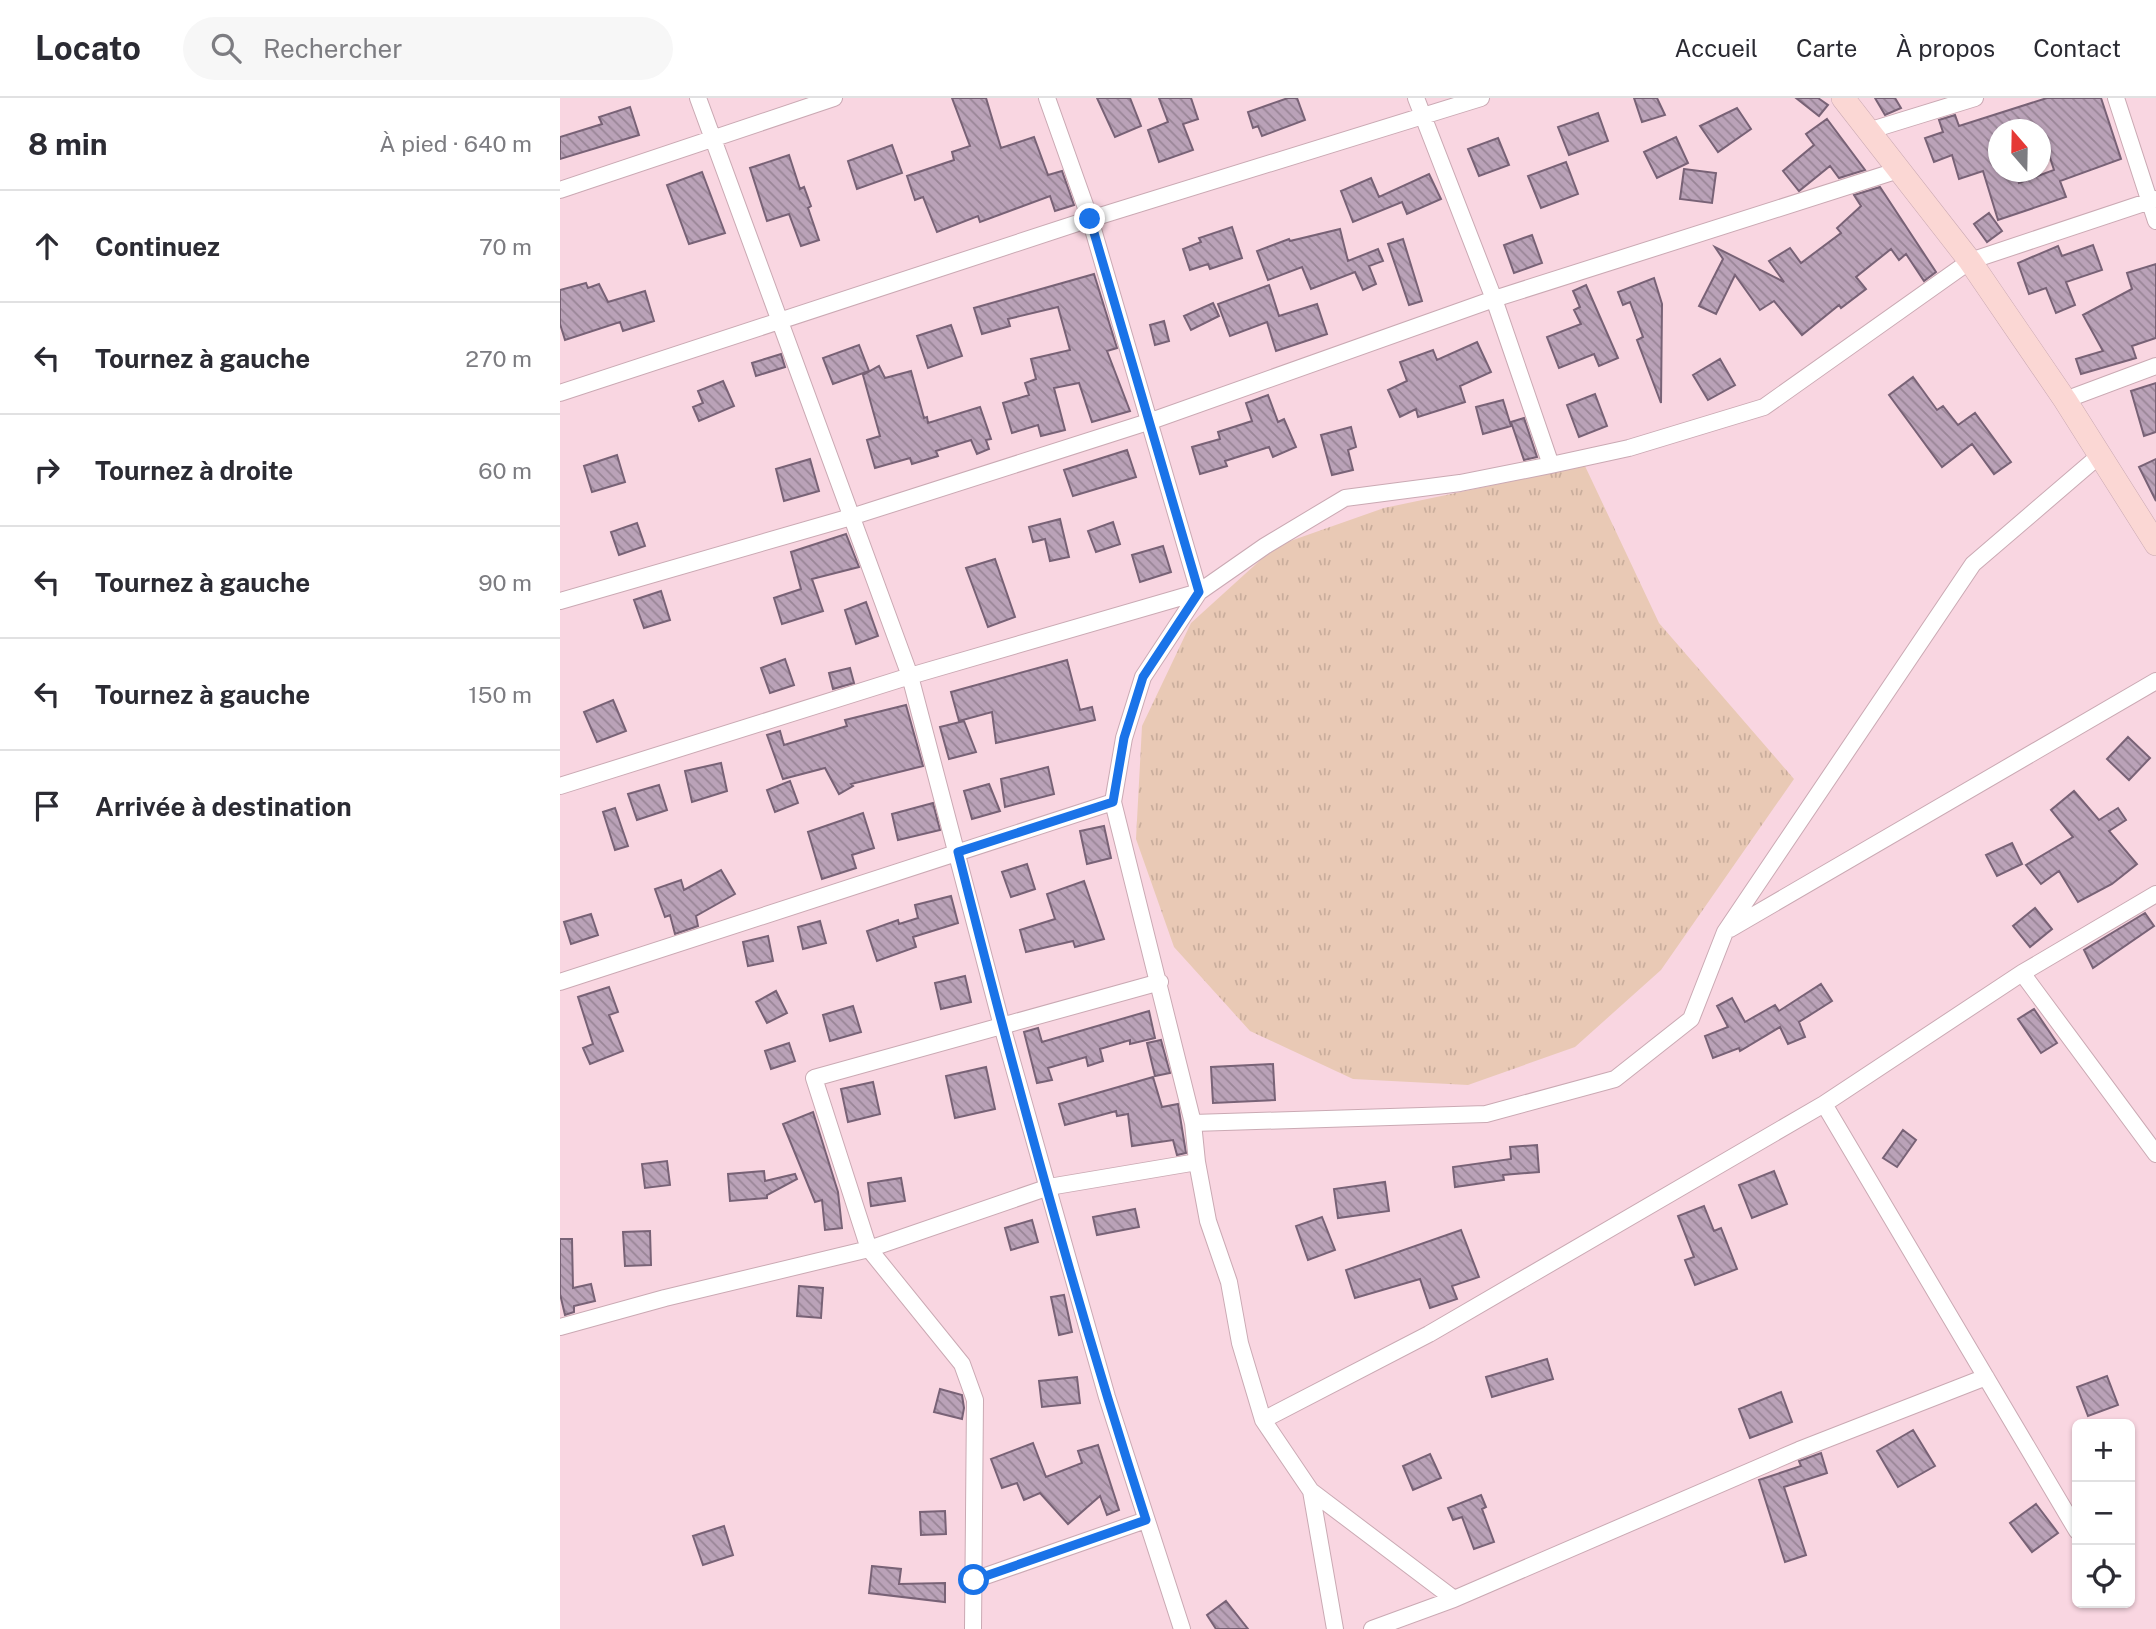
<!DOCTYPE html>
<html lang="fr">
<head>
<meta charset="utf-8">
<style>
  body { margin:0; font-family:"Public Sans",sans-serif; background:#f7f7f7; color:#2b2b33 }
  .controls { position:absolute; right:21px; bottom:21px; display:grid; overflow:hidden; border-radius:10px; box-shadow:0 2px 5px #0004 }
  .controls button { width:63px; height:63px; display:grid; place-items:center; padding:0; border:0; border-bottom:2px solid #e1e1e2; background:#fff; color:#2b2b33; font:35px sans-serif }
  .compass { position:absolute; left:1428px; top:21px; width:63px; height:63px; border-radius:50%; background:#fff; box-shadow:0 2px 5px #0004; rotate:340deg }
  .stop { position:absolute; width:21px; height:21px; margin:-16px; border:5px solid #1a73e8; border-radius:50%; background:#fff }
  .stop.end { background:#1a73e8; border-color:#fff; box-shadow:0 2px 7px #0008 }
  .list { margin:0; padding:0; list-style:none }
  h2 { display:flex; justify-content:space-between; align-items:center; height:91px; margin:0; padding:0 28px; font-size:30px }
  h2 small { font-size:23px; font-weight:400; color:#7c7c81 }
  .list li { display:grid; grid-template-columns:46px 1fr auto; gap:21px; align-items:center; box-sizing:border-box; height:112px; padding:0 28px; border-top:2px solid #e1e1e2 }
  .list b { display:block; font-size:26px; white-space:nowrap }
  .list em { font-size:23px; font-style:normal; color:#7c7c81 }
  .icon { flex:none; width:38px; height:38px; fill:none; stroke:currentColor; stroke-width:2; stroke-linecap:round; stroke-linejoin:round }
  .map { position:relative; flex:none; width:1596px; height:1531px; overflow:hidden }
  header { display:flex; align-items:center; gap:42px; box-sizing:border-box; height:98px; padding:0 35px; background:#fff; border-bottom:2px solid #e1e1e2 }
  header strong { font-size:33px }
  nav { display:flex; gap:38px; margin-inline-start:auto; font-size:24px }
  .search { width:490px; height:63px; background:#f7f7f7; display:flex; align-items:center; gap:18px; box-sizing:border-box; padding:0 24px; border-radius:38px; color:#7c7c81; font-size:26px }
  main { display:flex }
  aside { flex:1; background:#fff }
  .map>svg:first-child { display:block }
</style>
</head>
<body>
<header>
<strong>Locato</strong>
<div class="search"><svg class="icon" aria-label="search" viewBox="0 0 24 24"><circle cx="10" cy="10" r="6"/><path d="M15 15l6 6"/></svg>Rechercher</div>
<nav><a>Accueil</a><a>Carte</a><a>À propos</a><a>Contact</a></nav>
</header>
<main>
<aside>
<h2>8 min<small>À pied · 640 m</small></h2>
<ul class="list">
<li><svg class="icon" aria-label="ahead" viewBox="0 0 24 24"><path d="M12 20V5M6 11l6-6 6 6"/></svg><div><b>Continuez</b></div><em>70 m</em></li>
<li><svg class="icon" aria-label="left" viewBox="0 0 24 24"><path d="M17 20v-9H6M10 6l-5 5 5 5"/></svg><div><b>Tournez à gauche</b></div><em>270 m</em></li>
<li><svg class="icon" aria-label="right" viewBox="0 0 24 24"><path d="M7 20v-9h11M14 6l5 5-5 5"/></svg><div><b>Tournez à droite</b></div><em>60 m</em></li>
<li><svg class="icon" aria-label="left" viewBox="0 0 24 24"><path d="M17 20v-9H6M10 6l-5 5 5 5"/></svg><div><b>Tournez à gauche</b></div><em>90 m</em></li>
<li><svg class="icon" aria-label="left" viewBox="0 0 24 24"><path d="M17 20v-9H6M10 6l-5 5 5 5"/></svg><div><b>Tournez à gauche</b></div><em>150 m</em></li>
<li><svg class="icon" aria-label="arrive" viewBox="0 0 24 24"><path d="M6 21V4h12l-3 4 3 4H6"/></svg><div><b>Arrivée à destination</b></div></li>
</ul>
</aside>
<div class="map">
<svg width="1596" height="1531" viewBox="0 0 1596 1531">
  <defs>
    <pattern id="grass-tufts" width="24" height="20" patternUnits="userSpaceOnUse" patternTransform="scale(1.75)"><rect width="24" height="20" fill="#e9c9b5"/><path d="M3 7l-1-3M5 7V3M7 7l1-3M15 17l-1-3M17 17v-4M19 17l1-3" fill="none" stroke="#c9ad9c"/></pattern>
    <pattern id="building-back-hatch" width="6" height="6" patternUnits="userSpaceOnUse" patternTransform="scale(1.75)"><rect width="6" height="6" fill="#baa2b8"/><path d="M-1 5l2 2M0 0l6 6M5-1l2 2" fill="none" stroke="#998596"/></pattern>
  </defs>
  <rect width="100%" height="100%" fill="#f9d6e1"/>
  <!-- grass -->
  <path fill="url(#grass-tufts)" d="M 1025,368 L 1099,525 L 1234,681 L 1101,872 L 1015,949 L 908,987 L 793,981 L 690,933 L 614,849 L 576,741 L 582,628 L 631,525 L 716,448 L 824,410 Z"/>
  <!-- building -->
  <path fill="url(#building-back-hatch)" stroke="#786276" stroke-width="2" fill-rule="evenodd" d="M 392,0 L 426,0 L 441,50 L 474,39 L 488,77 L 502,73 L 514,107 L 495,113 L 490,98 L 420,124 L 418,118 L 377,134 L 363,99 L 355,102 L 347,78 L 394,62 L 392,54 L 410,48 Z
    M 537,0 L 570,0 L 581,28 L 555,39 Z
    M 599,0 L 631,0 L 638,21 L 623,26 L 633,52 L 599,64 L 588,32 L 608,24 Z
    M 728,0 L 737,0 L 745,22 L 702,38 L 698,28 L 693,30 L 688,14 Z
    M 1074,0 L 1097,0 L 1105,17 L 1082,24 Z
    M 1236,0 L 1258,0 L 1268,7 L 1259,18 Z
    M 1315,0 L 1335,0 L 1341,10 L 1325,17 Z
    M 1487,0 L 1541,0 L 1561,61 L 1500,83 L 1506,99 L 1438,122 L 1423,73 L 1399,81 L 1392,57 L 1374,64 L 1365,40 L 1383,34 L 1379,22 L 1395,17 L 1399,28 ZM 1438,32 L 1481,32 L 1494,72 L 1459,85 L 1455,74 L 1438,74 Z
    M 70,9 L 79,37 L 0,61 L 0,39 L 42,26 L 39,19 Z
    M 1177,10 L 1191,31 L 1158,54 L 1140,28 Z
    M 1038,15 L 1048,43 L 1009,57 L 998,29 Z
    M 1267,21 L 1305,72 L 1279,80 L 1270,68 L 1239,93 L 1223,73 L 1254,47 L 1246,36 Z
    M 1116,39 L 1128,65 L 1097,80 L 1084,54 Z
    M 938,40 L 949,67 L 919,78 L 908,51 Z
    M 332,47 L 342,75 L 297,91 L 288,63 Z
    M 229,57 L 240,91 L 244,89 L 251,108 L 248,110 L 259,142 L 241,148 L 229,116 L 207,123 L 190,70 Z
    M 1006,64 L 1018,96 L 981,110 L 968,78 Z
    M 1124,71 L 1156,75 L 1152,105 L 1120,101 Z
    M 142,74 L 165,135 L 129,146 L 107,87 Z
    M 869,76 L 881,101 L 847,116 L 842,104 L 793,124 L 781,93 L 811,80 L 819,99 Z
    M 1320,89 L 1376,174 L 1364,183 L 1346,156 L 1339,162 L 1331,151 L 1296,179 L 1306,191 L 1281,210 L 1279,207 L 1242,237 L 1214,203 L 1200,212 L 1175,177 L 1156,216 L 1139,208 L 1163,161 L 1155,149 L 1224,184 L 1209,163 L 1230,150 L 1241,165 L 1281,135 L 1277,130 L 1301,108 L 1294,97 Z
    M 1429,115 L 1442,133 L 1427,144 L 1414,126 Z
    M 672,129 L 682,160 L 650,171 L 648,166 L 630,172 L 623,151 L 641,144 L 639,140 Z
    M 780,131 L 788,163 L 818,151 L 823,163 L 809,168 L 816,186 L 803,192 L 795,174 L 751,191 L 742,169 L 708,182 L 697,153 L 729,141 L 730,143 Z
    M 972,137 L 982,165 L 954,175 L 944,147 Z
    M 843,141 L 862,203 L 849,207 L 828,146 Z
    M 1533,147 L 1542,172 L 1506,184 L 1515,207 L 1496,215 L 1486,190 L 1469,196 L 1458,165 L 1498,148 L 1502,158 Z
    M 1596,166 L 1596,240 L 1572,248 L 1576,260 L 1521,276 L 1516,261 L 1543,253 L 1523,217 L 1572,191 L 1567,175 Z
    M 534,176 L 557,250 L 547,253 L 570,313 L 532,324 L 519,285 L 494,290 L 505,332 L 481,338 L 478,327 L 452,335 L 443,305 L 469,297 L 465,285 L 476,281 L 471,261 L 510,252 L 498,209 L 448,221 L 450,228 L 422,236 L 414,210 Z
    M 1094,180 L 1102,206 L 1101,305 L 1077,242 L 1083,239 L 1070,204 L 1063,207 L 1058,194 Z
    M 26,185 L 28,190 L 39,186 L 48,204 L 85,193 L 94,223 L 63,233 L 60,224 L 5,242 L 0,226 L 0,192 Z
    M 709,187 L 719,218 L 757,206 L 767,236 L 716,253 L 707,224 L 670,238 L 658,206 Z
    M 1026,187 L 1058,260 L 1039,268 L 1034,256 L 999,270 L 987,239 L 1021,226 L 1014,212 L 1020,209 L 1013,193 Z
    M 653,205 L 659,218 L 631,232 L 624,218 Z
    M 604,223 L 609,243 L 595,247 L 590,227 Z
    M 391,227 L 402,258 L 368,270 L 357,238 Z
    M 917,244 L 931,274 L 900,288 L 905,304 L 858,319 L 856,311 L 840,319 L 828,292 L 847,283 L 840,264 L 873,252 L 877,262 Z
    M 299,247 L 309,273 L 273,286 L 263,260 Z
    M 221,256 L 225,269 L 196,278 L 192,265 Z
    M 1160,261 L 1175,287 L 1148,302 L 1133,277 Z
    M 319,268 L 325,280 L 351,273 L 364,320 L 367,319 L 368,325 L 420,309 L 431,341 L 426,342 L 429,351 L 417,356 L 411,342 L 376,353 L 378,358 L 352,366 L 350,360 L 315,370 L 307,342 L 320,338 L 303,277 Z
    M 1353,279 L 1377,312 L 1383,308 L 1398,327 L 1415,315 L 1451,364 L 1434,376 L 1412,346 L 1382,369 L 1329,297 Z
    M 163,283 L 174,308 L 139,323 L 133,309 L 143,305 L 138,293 Z
    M 1596,285 L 1596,334 L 1584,338 L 1571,293 Z
    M 1035,296 L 1047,328 L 1019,339 L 1007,307 Z
    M 708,297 L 718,324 L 724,321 L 736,349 L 713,359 L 709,349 L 665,363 L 667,368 L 640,376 L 632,349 L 660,341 L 658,334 L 692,323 L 686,305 Z
    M 943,302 L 951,328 L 923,336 L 916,309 Z
    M 964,320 L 977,359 L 964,362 L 951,324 Z
    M 791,329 L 796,349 L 788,352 L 793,372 L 772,377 L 761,337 Z
    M 567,352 L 576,379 L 513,398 L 504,372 Z
    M 57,357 L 65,384 L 32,394 L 24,368 Z
    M 250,361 L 259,393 L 224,403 L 216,371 Z
    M 1596,361 L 1596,403 L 1579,369 Z
    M 500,421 L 509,459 L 490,463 L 485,441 L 473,444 L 469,429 Z
    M 553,424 L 560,446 L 536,454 L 528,433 Z
    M 77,425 L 85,448 L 59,457 L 51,434 Z
    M 286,436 L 299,469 L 252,481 L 263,513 L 222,526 L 214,500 L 241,491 L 231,454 Z
    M 603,448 L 611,474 L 580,484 L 572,457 Z
    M 435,461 L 455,519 L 428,529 L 406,470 Z
    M 101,493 L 110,522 L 84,530 L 74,502 Z
    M 306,504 L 318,538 L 296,546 L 285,512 Z
    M 225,561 L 234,587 L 210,595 L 201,570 Z
    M 507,562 L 520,612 L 532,609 L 535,622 L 436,645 L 432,614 L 399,623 L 391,594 Z
    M 290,570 L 294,585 L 273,591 L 269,575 Z
    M 53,602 L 66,633 L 37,644 L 24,614 Z
    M 346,607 L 363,668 L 291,686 L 293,688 L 279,696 L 265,670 L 223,681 L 207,637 L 220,633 L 224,647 L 287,628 L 285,622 Z
    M 404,623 L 416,654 L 389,661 L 380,629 Z
    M 1568,639 L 1590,660 L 1569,682 L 1547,661 Z
    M 161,665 L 167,693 L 132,704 L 125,673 Z
    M 488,669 L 494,696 L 445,709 L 441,681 Z
    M 230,683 L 238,705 L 215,714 L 207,692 Z
    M 429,686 L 440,713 L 412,721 L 404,693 Z
    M 99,687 L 107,712 L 77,722 L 68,696 Z
    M 1514,693 L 1539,722 L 1558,710 L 1566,722 L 1549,733 L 1577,766 L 1552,786 L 1518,804 L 1499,773 L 1481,786 L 1466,767 L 1513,739 L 1491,712 Z
    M 373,705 L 380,732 L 338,742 L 332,716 Z
    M 55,710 L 68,748 L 55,752 L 43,714 Z
    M 303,715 L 314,750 L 292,757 L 296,770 L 262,781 L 248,734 Z
    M 544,728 L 551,760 L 527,766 L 520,733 Z
    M 1452,745 L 1462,766 L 1437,778 L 1426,757 Z
    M 467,766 L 475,791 L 451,799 L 442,774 Z
    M 161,772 L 175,796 L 136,818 L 138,828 L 115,836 L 110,817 L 105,819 L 95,791 L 121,782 L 124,792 Z
    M 524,783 L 544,841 L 515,849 L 513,843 L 466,854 L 460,832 L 495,821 L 487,796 Z
    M 391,798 L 398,825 L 353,839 L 356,849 L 317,863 L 307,833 L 338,822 L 339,826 L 358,820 L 355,807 Z
    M 1475,810 L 1492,831 L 1470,849 L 1453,828 Z
    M 1585,815 L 1594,828 L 1533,870 L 1524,852 Z
    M 31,816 L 38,837 L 11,846 L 4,824 Z
    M 260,823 L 266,845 L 243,851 L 238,829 Z
    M 208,838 L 213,863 L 188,868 L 183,844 Z
    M 405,878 L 411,904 L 381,911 L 375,885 Z
    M 1261,886 L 1272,903 L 1239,924 L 1245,939 L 1228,946 L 1220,929 L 1180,953 L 1179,950 L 1153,960 L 1145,938 L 1168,929 L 1157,908 L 1172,900 L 1185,924 L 1215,907 L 1219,913 Z
    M 49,889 L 58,914 L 49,917 L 63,953 L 30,966 L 23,950 L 33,946 L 18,899 Z
    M 216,893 L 227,915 L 207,925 L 196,904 Z
    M 293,908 L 301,934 L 270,943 L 263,917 Z
    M 1474,911 L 1497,945 L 1481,955 L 1458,921 Z
    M 589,913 L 595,940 L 570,946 L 570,942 L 540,951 L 543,963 L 528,968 L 526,959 L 488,970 L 492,982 L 477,985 L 464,934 L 478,930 L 482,944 Z
    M 601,942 L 610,975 L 595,978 L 587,945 Z
    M 229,945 L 235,963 L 211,971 L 205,953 Z
    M 713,966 L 715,1002 L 653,1005 L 651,969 Z
    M 426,969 L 435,1011 L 395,1020 L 386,978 Z
    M 593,979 L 602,1009 L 618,1006 L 626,1055 L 617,1057 L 613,1042 L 572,1048 L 568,1016 L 557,1018 L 556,1013 L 505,1027 L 499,1006 Z
    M 313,984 L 320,1016 L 288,1024 L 281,991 Z
    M 253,1014 L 278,1094 L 282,1130 L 265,1132 L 262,1102 L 255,1104 L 223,1026 Z
    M 1343,1032 L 1356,1042 L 1337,1069 L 1323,1060 Z
    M 977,1047 L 979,1074 L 943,1077 L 944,1082 L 895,1089 L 893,1069 L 951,1061 L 950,1049 Z
    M 107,1063 L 110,1087 L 85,1090 L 82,1066 Z
    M 204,1073 L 205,1083 L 235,1076 L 237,1081 L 207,1097 L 207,1100 L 170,1103 L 168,1076 Z
    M 1214,1073 L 1227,1106 L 1192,1120 L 1179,1087 Z
    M 341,1080 L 345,1103 L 311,1108 L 308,1085 Z
    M 825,1084 L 829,1113 L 778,1120 L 774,1091 Z
    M 1144,1108 L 1154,1133 L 1161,1130 L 1177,1171 L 1135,1187 L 1125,1162 L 1134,1159 L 1118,1118 Z
    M 575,1111 L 579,1129 L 537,1137 L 533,1119 Z
    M 762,1119 L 775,1152 L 748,1162 L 736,1128 Z
    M 472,1122 L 478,1144 L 451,1152 L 445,1130 Z
    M 901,1132 L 919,1179 L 892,1188 L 897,1201 L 870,1210 L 860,1181 L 795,1200 L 786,1172 Z
    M 90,1133 L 91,1167 L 65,1168 L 63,1134 Z
    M 0,1141 L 12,1141 L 13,1190 L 31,1186 L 35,1203 L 14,1208 L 14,1214 L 5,1217 L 0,1196 Z
    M 239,1188 L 263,1190 L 261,1220 L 237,1218 Z
    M 504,1197 L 512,1234 L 499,1237 L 491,1199 Z
    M 987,1261 L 993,1281 L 932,1299 L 926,1279 Z
    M 1547,1278 L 1558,1307 L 1528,1318 L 1517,1289 Z
    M 517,1279 L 520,1305 L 482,1309 L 479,1283 Z
    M 380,1291 L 402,1297 L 404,1310 L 402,1321 L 374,1314 Z
    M 1221,1294 L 1232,1324 L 1190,1340 L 1179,1311 Z
    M 1353,1332 L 1375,1368 L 1338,1389 L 1317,1353 Z
    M 473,1345 L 486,1379 L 522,1365 L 518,1353 L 538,1347 L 559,1412 L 547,1417 L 540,1398 L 508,1426 L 480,1395 L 464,1402 L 457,1385 L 442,1390 L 431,1361 Z
    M 1261,1355 L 1267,1375 L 1224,1389 L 1246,1457 L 1225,1464 L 1199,1382 L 1241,1368 L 1239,1363 Z
    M 870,1356 L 881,1380 L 853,1392 L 843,1368 Z
    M 921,1397 L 926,1409 L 922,1411 L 934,1444 L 914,1451 L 902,1419 L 893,1422 L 888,1410 Z
    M 1476,1406 L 1498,1435 L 1472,1454 L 1450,1425 Z
    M 385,1413 L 386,1436 L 361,1437 L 360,1414 Z
    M 164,1428 L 173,1457 L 143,1467 L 133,1438 Z
    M 312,1468 L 341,1471 L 339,1486 L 385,1485 L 385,1504 L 309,1495 Z
    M 666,1503 L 688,1531 L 656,1531 L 647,1517 Z"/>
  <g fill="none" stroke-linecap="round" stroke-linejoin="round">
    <defs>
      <path id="street" d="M 138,0 L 350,578 L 442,928 L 547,1299 L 622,1531
        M 487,0 L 530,121 L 639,494 L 583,579 L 564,640 L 553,704 L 633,1025 L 637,1064 L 648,1123 L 669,1184 L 680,1245 L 703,1322 L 751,1393 L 775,1531
        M 856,0 L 934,201 L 991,367
        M 1556,0 L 1596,123
        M 1308,33 L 1415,0
        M 0,92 L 274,0
        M 0,295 L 530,121 L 921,0
        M 1505,302 L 1596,268
        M 0,503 L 291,419 L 591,323 L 934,201 L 1339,72
        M 0,688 L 350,578 L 639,494 L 705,448 L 785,400 L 900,385 L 991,367 L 1069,350 L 1204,309 L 1410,163 L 1596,101
        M 1170,831 L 1596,583
        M 1462,875 L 1596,1056
        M 0,884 L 553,704
        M 1264,1006 L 1517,1433
        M 633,1025 L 926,1016 L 1055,981 L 1131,921 L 1165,834 L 1413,466 L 1540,357
        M 0,1229 L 105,1200 L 309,1151 L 489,1089 L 637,1064
        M 703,1322 L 869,1236 L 1264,1006 L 1462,875 L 1596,796
        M 751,1393 L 894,1501 L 1239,1352 L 1426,1279
        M 414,1482 L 586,1422
        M 413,1531 L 415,1302 L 402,1266 L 309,1151 L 254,980 L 600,884
        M 812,1531 L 894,1501"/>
      <path id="secondary" d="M 1283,0 L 1410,163 L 1505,302 L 1596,446"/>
    </defs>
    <!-- street casing -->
    <use href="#street" stroke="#caa9b3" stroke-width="18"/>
    <!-- secondary casing -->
    <use href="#secondary" stroke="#caa9b3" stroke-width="24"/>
    <!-- street -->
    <use href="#street" stroke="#fff" stroke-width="16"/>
    <!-- secondary -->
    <use href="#secondary" stroke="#fbd7d4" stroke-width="23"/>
  </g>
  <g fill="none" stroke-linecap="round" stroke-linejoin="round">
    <!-- route -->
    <path stroke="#1a73e8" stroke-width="9" d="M 414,1482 L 586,1422 C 515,1202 454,978 398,754 L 553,704 L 564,640 L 583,579 L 639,494 L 530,121"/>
  </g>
</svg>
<div class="controls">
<button>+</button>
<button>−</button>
<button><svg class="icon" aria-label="locate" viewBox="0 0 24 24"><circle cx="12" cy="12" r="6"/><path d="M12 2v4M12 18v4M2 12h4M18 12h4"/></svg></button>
</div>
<svg class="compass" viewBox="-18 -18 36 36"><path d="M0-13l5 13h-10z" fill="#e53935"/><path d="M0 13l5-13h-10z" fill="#7c7c81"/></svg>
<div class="stop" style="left:414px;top:1482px"></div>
<div class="stop end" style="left:530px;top:121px"></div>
</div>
</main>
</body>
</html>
